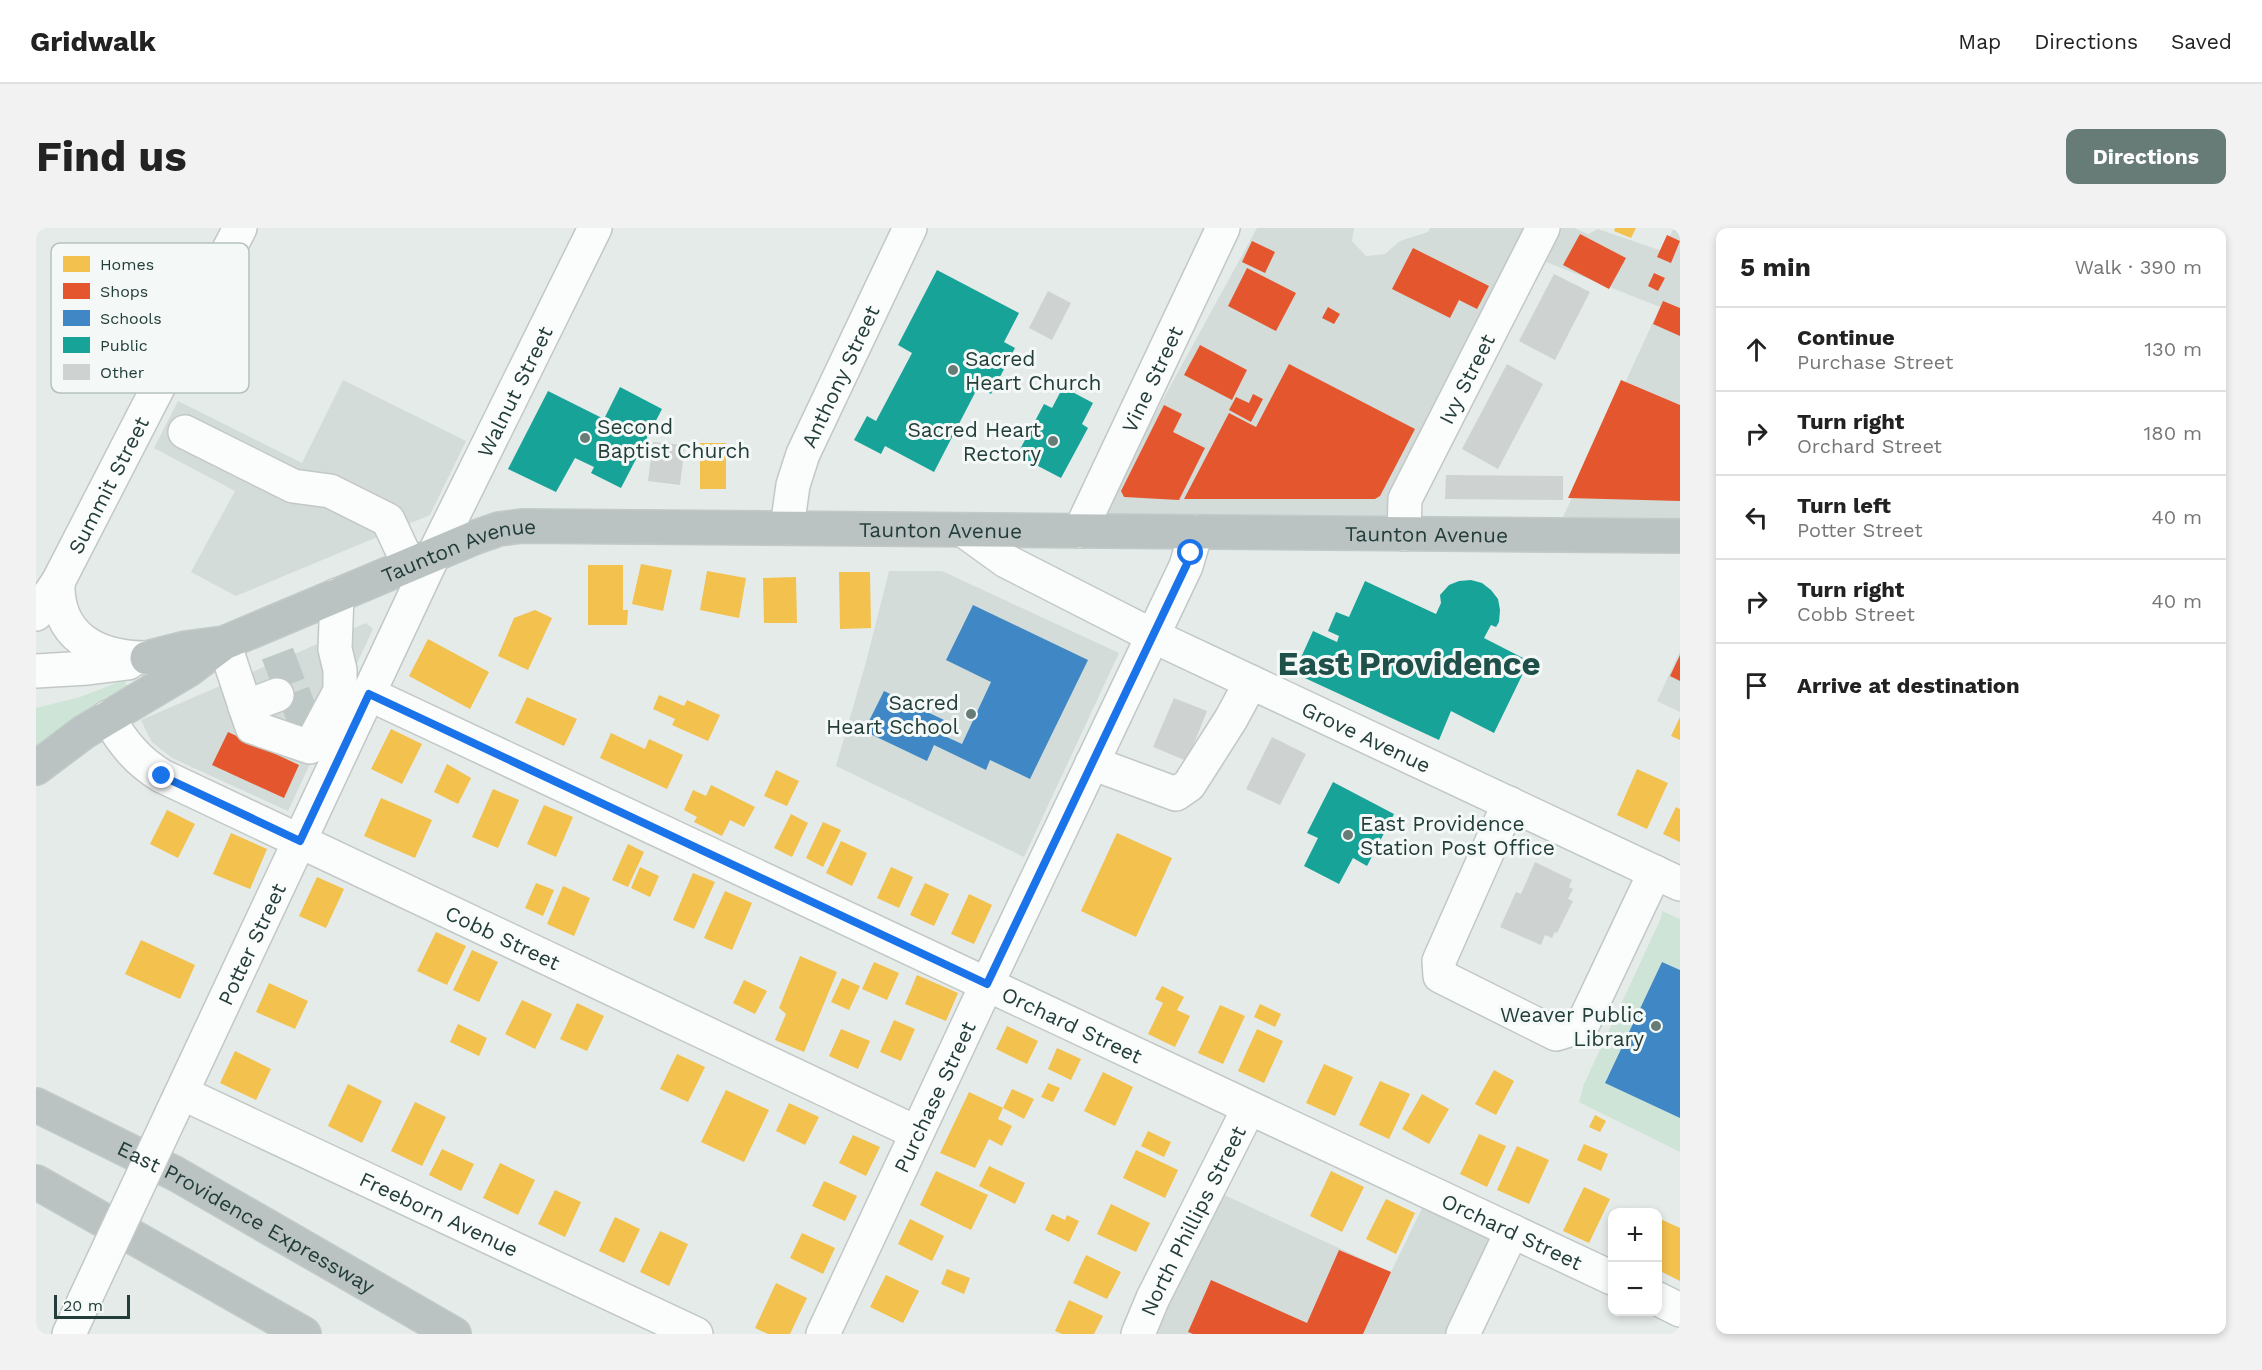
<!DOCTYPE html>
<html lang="en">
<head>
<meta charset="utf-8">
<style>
  body { margin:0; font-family:"Work Sans",sans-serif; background:#f2f2f2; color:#222 }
  .controls { position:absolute; right:18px; bottom:18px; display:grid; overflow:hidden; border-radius:12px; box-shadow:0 3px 9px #0003 }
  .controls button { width:54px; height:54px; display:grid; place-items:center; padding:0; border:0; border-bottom:2px solid #e0e0e0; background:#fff; color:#222; font:30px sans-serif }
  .scale { position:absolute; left:18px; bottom:15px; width:76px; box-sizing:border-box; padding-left:6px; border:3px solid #233e3a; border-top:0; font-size:16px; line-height:21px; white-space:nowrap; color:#233e3a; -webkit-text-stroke:4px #f4f9f7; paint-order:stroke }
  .stop { position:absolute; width:18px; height:18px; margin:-14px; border:4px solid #1a73e8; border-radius:50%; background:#fff }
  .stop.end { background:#1a73e8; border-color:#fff; box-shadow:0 2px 6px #0008 }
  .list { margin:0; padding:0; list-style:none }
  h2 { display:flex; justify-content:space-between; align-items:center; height:78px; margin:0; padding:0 24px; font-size:26px }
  h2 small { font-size:20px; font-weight:400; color:#767676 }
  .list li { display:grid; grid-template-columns:39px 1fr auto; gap:18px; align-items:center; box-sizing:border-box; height:84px; padding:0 24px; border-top:2px solid #e0e0e0 }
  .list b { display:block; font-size:22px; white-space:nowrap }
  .list p { margin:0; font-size:20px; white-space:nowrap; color:#767676 }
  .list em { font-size:20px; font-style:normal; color:#767676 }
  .icon { flex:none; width:33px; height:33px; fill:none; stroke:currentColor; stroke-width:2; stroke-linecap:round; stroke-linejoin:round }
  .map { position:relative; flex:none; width:1644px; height:1106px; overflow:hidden; border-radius:12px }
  header { display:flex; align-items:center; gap:36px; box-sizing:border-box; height:84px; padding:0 30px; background:#fff; border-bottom:2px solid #e0e0e0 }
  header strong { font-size:28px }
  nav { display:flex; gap:33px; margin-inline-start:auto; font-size:21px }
  .intro { display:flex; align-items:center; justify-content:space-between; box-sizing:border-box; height:144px; padding:0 36px }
  h1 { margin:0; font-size:42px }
  .button { padding:15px 27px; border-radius:12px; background:#677b77; color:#fff; font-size:21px; font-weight:700 }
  main { display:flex; gap:36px; padding:0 36px }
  aside { flex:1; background:#fff; border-radius:12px; box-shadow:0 3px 9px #0003 }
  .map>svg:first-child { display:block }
</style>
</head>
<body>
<header>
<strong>Gridwalk</strong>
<nav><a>Map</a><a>Directions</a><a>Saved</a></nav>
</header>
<div class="intro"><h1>Find us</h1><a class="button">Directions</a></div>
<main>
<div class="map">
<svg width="1644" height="1106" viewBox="0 0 1644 1106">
  <rect width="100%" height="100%" fill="#e5ebe9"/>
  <!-- built -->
  <path fill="#d3dcd9" d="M 1221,0 L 1318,0 L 1316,13 L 1330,28 L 1349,26 L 1364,13 L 1392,4 L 1394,0 L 1538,0 L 1552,6 L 1562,1 L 1626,23 L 1638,0 L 1644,0 L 1644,318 L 1515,315 L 1624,79 L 1510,34 L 1356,312 L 1051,310 Z
    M 307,152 L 430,213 L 394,287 L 200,368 L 155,344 L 199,263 L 118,220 L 142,173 L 266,235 Z
    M 853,343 L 906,343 L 1083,425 L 988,629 L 800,538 L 830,434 Z
    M 330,395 L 337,401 L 252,583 L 136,530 L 116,514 L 111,505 L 105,492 Z
    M 1644,423 L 1644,484 L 1621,473 Z
    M 1173,960 L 1355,1044 L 1393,966 L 1472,1004 L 1425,1106 L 1104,1106 Z"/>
  <!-- green -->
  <path fill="#cee4d7" d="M 88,452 L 91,458 L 69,470 L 0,519 L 0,480 L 44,469 Z
    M 1626,683 L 1644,691 L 1644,742 L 1626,734 L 1569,854 L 1644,890 L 1644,924 L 1543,874 L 1548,856 L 1625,690 Z"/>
  <!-- homes -->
  <path fill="#f2c14e" d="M 1579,0 L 1600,0 L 1595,10 L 1578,3 Z
    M 664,215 L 690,215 L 690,261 L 664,261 Z
    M 605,336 L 636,342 L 627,383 L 596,376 Z
    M 552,337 L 587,337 L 587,382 L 592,382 L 591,397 L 552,397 Z
    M 671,343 L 710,350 L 703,390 L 664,382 Z
    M 803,344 L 834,344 L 835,400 L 804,401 Z
    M 760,349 L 761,395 L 728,395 L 727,350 Z
    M 499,382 L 516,390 L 492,442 L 462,428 L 478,390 Z
    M 392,411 L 453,444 L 434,481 L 373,448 Z
    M 623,467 L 648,478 L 651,472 L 684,487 L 672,513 L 636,497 L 639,491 L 617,481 Z
    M 491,469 L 541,491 L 528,518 L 479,495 Z
    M 1644,489 L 1644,512 L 1635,508 Z
    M 355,501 L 386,516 L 366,556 L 335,541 Z
    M 575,505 L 609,521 L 613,511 L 647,527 L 631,561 L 564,530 Z
    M 411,536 L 435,550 L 422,576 L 398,564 Z
    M 1601,541 L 1632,555 L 1611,601 L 1581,587 Z
    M 740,542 L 763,553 L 751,578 L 728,568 Z
    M 675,557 L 719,579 L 708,599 L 694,592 L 686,608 L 658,594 L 661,589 L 648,582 L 657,562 L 670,568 Z
    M 457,561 L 483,572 L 462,620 L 436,609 Z
    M 345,570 L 396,592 L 379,630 L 328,608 Z
    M 508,577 L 537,589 L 520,629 L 491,616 Z
    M 1640,579 L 1644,581 L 1644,614 L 1627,606 Z
    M 131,582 L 159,596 L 142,630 L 114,616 Z
    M 755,586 L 772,595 L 756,629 L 738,620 Z
    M 787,594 L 805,602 L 787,639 L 770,630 Z
    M 195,605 L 231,621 L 214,661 L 177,646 Z
    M 1081,605 L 1136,630 L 1100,709 L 1045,683 Z
    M 805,613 L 831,625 L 816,658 L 790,645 Z
    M 592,616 L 608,624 L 592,659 L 576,652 Z
    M 604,639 L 623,648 L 614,669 L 595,660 Z
    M 855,639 L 877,649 L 863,680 L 841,670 Z
    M 657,645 L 679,654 L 658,701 L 637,692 Z
    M 281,649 L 308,661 L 290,700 L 263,688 Z
    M 500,655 L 518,662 L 507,688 L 489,680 Z
    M 889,655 L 913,666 L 898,698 L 874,687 Z
    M 527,658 L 554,670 L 538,708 L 511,696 Z
    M 689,663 L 716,675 L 696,722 L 668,710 Z
    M 933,666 L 956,677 L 938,716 L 915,706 Z
    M 400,704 L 430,718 L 411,757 L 381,743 Z
    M 105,712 L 159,737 L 144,771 L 89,746 Z
    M 436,722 L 462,734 L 443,774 L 417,762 Z
    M 764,728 L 801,744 L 768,824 L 739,812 L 750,786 L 743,780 Z
    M 838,734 L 863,745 L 851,772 L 826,761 Z
    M 881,747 L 922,765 L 910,793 L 869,776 Z
    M 806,750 L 824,758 L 813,782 L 795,774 Z
    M 708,752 L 731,763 L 719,786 L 697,775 Z
    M 233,755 L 272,773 L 259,801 L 220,784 Z
    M 1126,758 L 1148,769 L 1141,782 L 1154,788 L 1139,819 L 1112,806 L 1127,775 L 1119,771 Z
    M 486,772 L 516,786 L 499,821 L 469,806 Z
    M 541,775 L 568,788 L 551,823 L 524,811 Z
    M 1224,776 L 1245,786 L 1239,799 L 1218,789 Z
    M 1184,777 L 1209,788 L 1187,836 L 1162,825 Z
    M 858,792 L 879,801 L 865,833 L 844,824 Z
    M 422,796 L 451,810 L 443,828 L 414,814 Z
    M 971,798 L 1002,813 L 991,836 L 960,821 Z
    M 805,801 L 834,813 L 822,841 L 793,828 Z
    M 1221,801 L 1247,813 L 1228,855 L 1202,843 Z
    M 1021,820 L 1045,831 L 1035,852 L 1012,841 Z
    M 199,823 L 235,841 L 220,872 L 184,855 Z
    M 641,826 L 669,839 L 652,874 L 624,861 Z
    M 1288,836 L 1317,849 L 1299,888 L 1270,875 Z
    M 1458,842 L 1478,853 L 1460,887 L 1439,876 Z
    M 1067,844 L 1097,859 L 1079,898 L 1048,883 Z
    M 1344,853 L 1374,866 L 1353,911 L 1323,897 Z
    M 1012,855 L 1024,860 L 1017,874 L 1005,869 Z
    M 312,856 L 346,873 L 326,915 L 292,898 Z
    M 976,861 L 998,871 L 988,891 L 967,880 L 962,891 L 976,898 L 966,918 L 953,911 L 939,940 L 904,925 L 933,864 L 967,880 Z
    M 690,862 L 733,882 L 708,934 L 665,914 Z
    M 1386,866 L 1413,881 L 1393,916 L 1366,901 Z
    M 379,874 L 410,889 L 386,938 L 355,923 Z
    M 753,875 L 783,889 L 769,917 L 740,903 Z
    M 1559,887 L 1570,893 L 1564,904 L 1553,899 Z
    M 1112,903 L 1135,914 L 1128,929 L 1105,918 Z
    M 1443,906 L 1470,918 L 1451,959 L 1424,946 Z
    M 817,907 L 844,919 L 830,948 L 803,935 Z
    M 1548,916 L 1572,926 L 1565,943 L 1541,932 Z
    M 1481,918 L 1513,932 L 1493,976 L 1461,962 Z
    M 406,921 L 438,936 L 425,963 L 393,947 Z
    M 1100,922 L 1142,942 L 1129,970 L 1087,950 Z
    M 464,935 L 499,952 L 482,987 L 447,970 Z
    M 953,938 L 989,955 L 979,976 L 943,958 Z
    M 900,943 L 952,967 L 935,1002 L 884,977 Z
    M 1295,943 L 1328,959 L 1306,1004 L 1274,988 Z
    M 788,953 L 821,968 L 809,993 L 776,978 Z
    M 1548,959 L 1574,971 L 1553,1015 L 1527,1003 Z
    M 519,962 L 545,974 L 529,1009 L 502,996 Z
    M 1350,971 L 1379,985 L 1360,1026 L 1330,1011 Z
    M 1075,976 L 1114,995 L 1100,1024 L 1061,1006 Z
    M 1016,986 L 1029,992 L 1031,987 L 1043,993 L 1033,1014 L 1009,1002 Z
    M 579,989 L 604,1001 L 588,1035 L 563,1023 Z
    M 1622,990 L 1644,1000 L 1644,1053 L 1622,1042 Z
    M 874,991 L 908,1008 L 896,1033 L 862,1016 Z
    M 624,1003 L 652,1016 L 633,1058 L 604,1044 Z
    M 766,1005 L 799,1020 L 787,1046 L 754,1030 Z
    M 1050,1027 L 1085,1044 L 1071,1071 L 1037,1055 Z
    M 911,1041 L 934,1050 L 928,1066 L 905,1056 Z
    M 850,1047 L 883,1063 L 867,1095 L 834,1079 Z
    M 740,1055 L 771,1070 L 754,1106 L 732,1106 L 719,1100 Z
    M 1033,1072 L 1067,1088 L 1058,1106 L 1026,1106 L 1019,1103 Z"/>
  <!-- shops -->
  <path fill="#e4572e" d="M 1544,6 L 1590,30 L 1573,61 L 1527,37 Z
    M 1631,7 L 1644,13 L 1635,35 L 1621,29 Z
    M 1216,13 L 1239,24 L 1229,45 L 1206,34 Z
    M 1377,20 L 1453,58 L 1441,81 L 1423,72 L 1414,90 L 1356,61 Z
    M 1211,40 L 1260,65 L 1240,103 L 1192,78 Z
    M 1618,45 L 1629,50 L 1622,63 L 1612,58 Z
    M 1627,73 L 1644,80 L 1644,108 L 1617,96 Z
    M 1292,79 L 1304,86 L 1298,96 L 1286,90 Z
    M 1164,117 L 1211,142 L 1196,172 L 1148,147 Z
    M 1253,136 L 1379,201 L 1344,268 L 1339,271 L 1148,271 L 1193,185 L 1220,199 Z
    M 1585,152 L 1644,177 L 1644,273 L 1532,270 Z
    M 1217,166 L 1227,171 L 1215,194 L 1193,182 L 1200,169 L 1213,175 Z
    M 1128,177 L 1146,186 L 1137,204 L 1169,220 L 1143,272 L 1088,269 L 1085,263 Z
    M 1644,427 L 1644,453 L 1634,448 Z
    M 192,504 L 263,537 L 248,570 L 176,537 Z
    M 1303,1022 L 1355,1044 L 1327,1106 L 1157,1106 L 1152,1104 L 1175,1052 L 1271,1095 Z"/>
  <!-- schools -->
  <path fill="#3f88c5" d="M 937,377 L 1052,432 L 994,551 L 954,532 L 950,542 L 898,517 L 891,533 L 828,503 L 848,463 L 908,492 L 902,505 L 926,516 L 955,454 L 910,432 Z
    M 1626,734 L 1644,742 L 1644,890 L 1569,855 Z"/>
  <!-- public -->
  <path fill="#17a398" d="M 901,42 L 983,85 L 968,114 L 979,120 L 955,166 L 942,159 L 898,244 L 849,218 L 845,226 L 818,212 L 831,188 L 840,193 L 876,125 L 862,117 Z
    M 584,159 L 626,181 L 585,260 L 555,245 L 558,239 L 539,230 L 520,264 L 472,241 L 512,163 L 568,191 Z
    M 1027,159 L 1057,175 L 1046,196 L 1052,200 L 1025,250 L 981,227 L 1008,176 L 1016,180 Z
    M 1435,352 L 1446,355 L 1455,362 L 1462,371 L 1464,382 L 1463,394 L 1460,399 L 1455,397 L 1448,410 L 1493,433 L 1458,505 L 1415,483 L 1403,512 L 1258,445 L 1277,403 L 1301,414 L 1303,408 L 1292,403 L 1300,384 L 1313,389 L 1329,353 L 1400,386 L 1405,375 L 1404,367 L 1413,357 L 1423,353 Z
    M 1297,554 L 1358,586 L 1331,638 L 1317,630 L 1303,656 L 1268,638 L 1282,610 L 1271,605 Z"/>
  <!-- building -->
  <path fill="#ced3d2" d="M 1518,46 L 1554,64 L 1519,132 L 1483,113 Z
    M 1012,63 L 1035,75 L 1016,112 L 993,100 Z
    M 1471,136 L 1507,156 L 1462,241 L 1426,221 Z
    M 617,214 L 649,217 L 644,257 L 612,253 Z
    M 1410,247 L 1527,248 L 1527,272 L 1409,271 Z
    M 1138,470 L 1171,483 L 1151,533 L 1117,519 Z
    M 1236,509 L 1270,526 L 1244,577 L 1210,561 Z
    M 1499,634 L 1536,652 L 1533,659 L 1537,661 L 1532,671 L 1537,673 L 1521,705 L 1519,704 L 1516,710 L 1509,707 L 1505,717 L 1464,699 L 1480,664 L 1485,666 Z"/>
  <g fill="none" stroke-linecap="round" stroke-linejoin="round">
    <!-- minor-tunnel -->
    <path stroke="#bec8c6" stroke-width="33" stroke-dasharray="33 16" stroke-linecap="butt" d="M 232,447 L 276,430
      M 248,486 L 292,469"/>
    <defs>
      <g id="minor">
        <path d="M 149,204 L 257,258 L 294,263 L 352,292 L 373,337"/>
        <path id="s1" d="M 751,300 L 757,257 L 767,226 L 874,0"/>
        <path id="s2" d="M 927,302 L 970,333 L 1117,408 L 1644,656"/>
        <path id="s3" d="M 1044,303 L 1187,0"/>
        <path id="s4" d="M 1368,306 L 1369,271 L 1507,0"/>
        <path d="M 22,354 C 20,409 61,430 111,430"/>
        <path id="s5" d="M 0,386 L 22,354 L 204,0"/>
        <path d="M 188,415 L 216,499 L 274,519 L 304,463 L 304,442 L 299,421 L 301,367"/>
        <path d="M 0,443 L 52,440 L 92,435"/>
        <path id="s6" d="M 333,466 L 1576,1050"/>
        <path d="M 209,479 L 241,467"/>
        <path id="s7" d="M 72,489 C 86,514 101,533 126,548 L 881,905"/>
        <path d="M 1056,535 L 1140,566 L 1153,557 L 1195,491 L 1215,454"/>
        <path d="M 1473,575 L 1403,733 L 1404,748 L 1520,806 L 1546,798 L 1619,644"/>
        <path id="s8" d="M 146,865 L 660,1106"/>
        <path id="s9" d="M 135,887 L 398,326 L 559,0"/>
        <path d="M 1622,1071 L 1644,1082"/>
        <path d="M 33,1106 L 49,1071"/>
        <path id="s10" d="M 787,1106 L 951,756 L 1150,338 L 1160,304"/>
        <path id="s11" d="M 1102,1106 L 1117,1070 L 1213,880"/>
        <path d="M 1427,1106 L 1476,1003"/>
      </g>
      <g id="highway">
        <path id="s12" d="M 111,430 L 150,420 L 188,415 L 440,309 L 463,301 L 486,298 L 1644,308"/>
        <path d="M 0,540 L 48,504 L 152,442 L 184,418"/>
        <path id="s13" d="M 0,877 L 140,946 L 418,1106"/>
        <path d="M 0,954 L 268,1106"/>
      </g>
    </defs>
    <!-- minor casing -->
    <use href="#minor" stroke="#c2c8c6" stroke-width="36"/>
    <!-- highway casing -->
    <use href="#highway" stroke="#c1cac8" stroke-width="36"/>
    <!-- minor -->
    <use href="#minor" stroke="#fbfcfc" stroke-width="33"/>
    <!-- highway -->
    <use href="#highway" stroke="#bac3c2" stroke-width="33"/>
    <defs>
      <path id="minor-bridge" d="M 49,1071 L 135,887"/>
    </defs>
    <!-- minor-bridge casing -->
    <use href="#minor-bridge" stroke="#c2c8c6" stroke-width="36" stroke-linecap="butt"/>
    <!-- minor-bridge -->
    <use href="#minor-bridge" stroke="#fbfcfc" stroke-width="33"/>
  </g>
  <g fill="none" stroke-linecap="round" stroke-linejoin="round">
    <!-- route -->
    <path stroke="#1a73e8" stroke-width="8" d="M 126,548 L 264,613 L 333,466 L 951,756 L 1150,338 L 1155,325"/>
  </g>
  <!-- markers -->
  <g fill="#677b77" stroke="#f4f9f7" stroke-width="2">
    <circle cx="917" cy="142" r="6"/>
    <circle cx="549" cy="210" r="6"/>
    <circle cx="1017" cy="213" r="6"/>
    <circle cx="935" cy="486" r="6"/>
    <circle cx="1312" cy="607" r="6"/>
    <circle cx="1620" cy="798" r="6"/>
  </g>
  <g text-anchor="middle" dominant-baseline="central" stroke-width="6" stroke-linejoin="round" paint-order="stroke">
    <!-- poi labels -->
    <g font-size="21" fill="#233e3a" stroke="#f4f9f7" text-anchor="start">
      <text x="929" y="130">Sacred<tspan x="929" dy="24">Heart Church</tspan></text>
      <text x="561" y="198">Second<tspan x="561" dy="24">Baptist Church</tspan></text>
      <text x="1005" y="201" text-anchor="end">Sacred Heart<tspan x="1005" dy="24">Rectory</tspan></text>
      <text x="923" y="474" text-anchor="end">Sacred<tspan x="923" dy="24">Heart School</tspan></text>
      <text x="1324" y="595">East Providence<tspan x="1324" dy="24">Station Post Office</tspan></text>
      <text x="1608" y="786" text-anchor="end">Weaver Public<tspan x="1608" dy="24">Library</tspan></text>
    </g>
    <!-- street labels -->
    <g font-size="21" fill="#233e3a" stroke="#f4f9f7">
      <text stroke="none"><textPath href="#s1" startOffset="162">Anthony Street</textPath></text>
      <text stroke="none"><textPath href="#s3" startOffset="168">Vine Street</textPath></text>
      <text stroke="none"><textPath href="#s4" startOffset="170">Ivy Street</textPath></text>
      <text stroke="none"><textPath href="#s9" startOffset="801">Walnut Street</textPath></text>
      <text stroke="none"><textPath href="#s5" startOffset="148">Summit Street</textPath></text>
      <text stroke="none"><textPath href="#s12" startOffset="818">Taunton Avenue</textPath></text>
      <text stroke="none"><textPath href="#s12" startOffset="1304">Taunton Avenue</textPath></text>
      <text stroke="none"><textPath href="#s12" startOffset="332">Taunton Avenue</textPath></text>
      <text stroke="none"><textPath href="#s2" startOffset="454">Grove Avenue</textPath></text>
      <text stroke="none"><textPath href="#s7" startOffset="458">Cobb Street</textPath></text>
      <text stroke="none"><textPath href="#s9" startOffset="189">Potter Street</textPath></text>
      <text stroke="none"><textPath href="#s6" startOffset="777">Orchard Street</textPath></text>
      <text stroke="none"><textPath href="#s10" startOffset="262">Purchase Street</textPath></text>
      <text stroke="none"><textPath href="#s8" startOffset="284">Freeborn Avenue</textPath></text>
      <text stroke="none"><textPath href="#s13" startOffset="238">East Providence Expressway</textPath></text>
      <text stroke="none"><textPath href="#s11" startOffset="126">North Phillips Street</textPath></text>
      <text stroke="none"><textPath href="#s6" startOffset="1263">Orchard Street</textPath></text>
    </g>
    <!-- town labels -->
    <g font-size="33" font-weight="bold" fill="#1f504a" stroke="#f4f9f7">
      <text x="1373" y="435">East Providence</text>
    </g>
  </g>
  <!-- legend -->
  <rect x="15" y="15" width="198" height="150" rx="9" fill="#f4f9f7" stroke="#b5c1be" stroke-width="1.5"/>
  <rect x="27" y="28" width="27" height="16" fill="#f2c14e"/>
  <rect x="27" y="55" width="27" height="16" fill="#e4572e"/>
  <rect x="27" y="82" width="27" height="16" fill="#3f88c5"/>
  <rect x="27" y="109" width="27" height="16" fill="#17a398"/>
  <rect x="27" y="136" width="27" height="16" fill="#ced3d2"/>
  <g font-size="16" fill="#233e3a">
    <text x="64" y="42">Homes</text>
    <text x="64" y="69">Shops</text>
    <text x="64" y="96">Schools</text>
    <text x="64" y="123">Public</text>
    <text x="64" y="150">Other</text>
  </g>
</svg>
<div class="controls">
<button>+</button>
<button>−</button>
</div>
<div class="scale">20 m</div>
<div class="stop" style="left:1155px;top:325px"></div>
<div class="stop end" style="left:126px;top:548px"></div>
</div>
<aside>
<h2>5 min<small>Walk · 390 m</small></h2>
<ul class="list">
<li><svg class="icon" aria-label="ahead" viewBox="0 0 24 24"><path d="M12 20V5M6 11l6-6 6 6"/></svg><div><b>Continue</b><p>Purchase Street</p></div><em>130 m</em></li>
<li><svg class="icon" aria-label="right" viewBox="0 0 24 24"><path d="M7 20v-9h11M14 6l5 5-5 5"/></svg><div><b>Turn right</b><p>Orchard Street</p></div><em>180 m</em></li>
<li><svg class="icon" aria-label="left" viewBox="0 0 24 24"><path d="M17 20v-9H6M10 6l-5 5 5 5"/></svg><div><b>Turn left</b><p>Potter Street</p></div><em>40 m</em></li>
<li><svg class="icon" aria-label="right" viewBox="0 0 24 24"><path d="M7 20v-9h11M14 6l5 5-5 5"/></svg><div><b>Turn right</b><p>Cobb Street</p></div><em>40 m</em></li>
<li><svg class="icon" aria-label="arrive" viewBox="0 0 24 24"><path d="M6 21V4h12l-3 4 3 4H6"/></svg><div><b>Arrive at destination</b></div></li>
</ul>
</aside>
</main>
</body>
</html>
